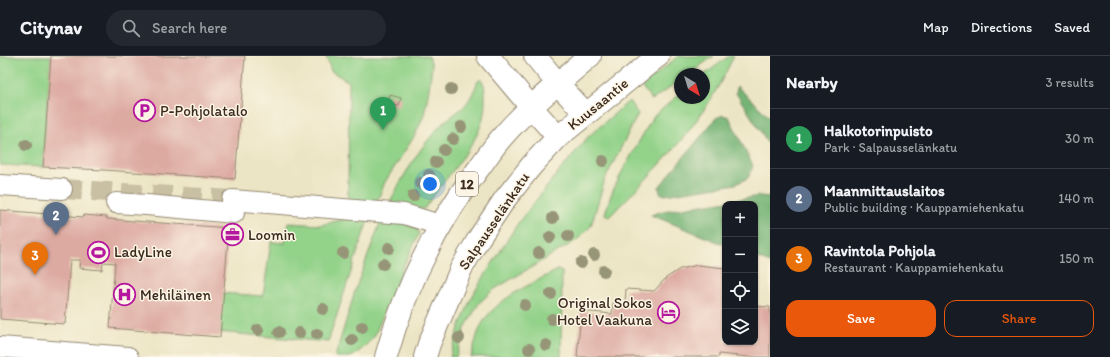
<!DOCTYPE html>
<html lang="en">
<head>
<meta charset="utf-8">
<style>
  body { margin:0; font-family:Itim,sans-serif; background:#242831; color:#f1f3f6 }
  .controls { position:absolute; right:12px; bottom:12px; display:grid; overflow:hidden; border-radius:8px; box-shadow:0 1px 3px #0004 }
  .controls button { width:36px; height:36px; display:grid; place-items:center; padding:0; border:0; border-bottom:1px solid #363941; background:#171b24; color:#f1f3f6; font:20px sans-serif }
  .compass { position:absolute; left:674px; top:12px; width:36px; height:36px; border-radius:50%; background:#171b24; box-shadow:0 1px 3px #0004; rotate:142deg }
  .you { position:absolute; left:430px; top:128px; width:14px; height:14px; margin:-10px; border:3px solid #fff; border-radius:50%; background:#1a73e8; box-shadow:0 0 0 6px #1a73e833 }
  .badge { display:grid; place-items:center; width:26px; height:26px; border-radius:50%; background:#ea580c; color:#fff; font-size:13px; font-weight:700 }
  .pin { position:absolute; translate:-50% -33px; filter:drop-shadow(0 1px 2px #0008) }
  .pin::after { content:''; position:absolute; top:21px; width:14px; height:12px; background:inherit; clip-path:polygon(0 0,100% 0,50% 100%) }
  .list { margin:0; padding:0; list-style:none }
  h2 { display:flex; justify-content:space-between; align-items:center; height:52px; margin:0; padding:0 16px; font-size:17px }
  h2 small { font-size:13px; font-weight:400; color:#9ea1a6 }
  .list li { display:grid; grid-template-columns:26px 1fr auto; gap:12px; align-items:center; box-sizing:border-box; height:60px; padding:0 16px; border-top:1px solid #363941 }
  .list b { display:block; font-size:15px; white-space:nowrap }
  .list p { margin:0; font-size:13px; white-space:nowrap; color:#9ea1a6 }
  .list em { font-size:13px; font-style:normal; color:#9ea1a6 }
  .actions { display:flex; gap:8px; padding:12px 16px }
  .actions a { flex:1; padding:9px 0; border:1px solid #ea580c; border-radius:12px; text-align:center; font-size:14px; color:#ea580c }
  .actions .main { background:#ea580c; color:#fff }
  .icon { flex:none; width:22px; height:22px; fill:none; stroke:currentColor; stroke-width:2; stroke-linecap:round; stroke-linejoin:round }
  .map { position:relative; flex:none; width:770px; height:301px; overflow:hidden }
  header { display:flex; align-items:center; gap:24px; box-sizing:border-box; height:56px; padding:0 20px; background:#171b24; border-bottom:1px solid #363941 }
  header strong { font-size:19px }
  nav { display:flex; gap:22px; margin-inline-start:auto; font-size:14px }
  .search { width:280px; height:36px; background:#242831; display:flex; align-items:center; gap:10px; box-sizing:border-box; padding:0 14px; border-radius:22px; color:#9ea1a6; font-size:15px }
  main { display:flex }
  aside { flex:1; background:#171b24 }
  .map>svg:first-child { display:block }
</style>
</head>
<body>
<header>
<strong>Citynav</strong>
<div class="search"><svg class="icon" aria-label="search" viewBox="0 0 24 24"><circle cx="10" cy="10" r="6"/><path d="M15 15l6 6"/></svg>Search here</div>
<nav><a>Map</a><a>Directions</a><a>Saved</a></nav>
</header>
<main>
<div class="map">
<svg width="770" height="301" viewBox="0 0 770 301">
  <rect width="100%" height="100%" fill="#fcf5e5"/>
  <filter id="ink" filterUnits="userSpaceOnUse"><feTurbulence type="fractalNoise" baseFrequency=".025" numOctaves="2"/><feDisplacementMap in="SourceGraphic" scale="8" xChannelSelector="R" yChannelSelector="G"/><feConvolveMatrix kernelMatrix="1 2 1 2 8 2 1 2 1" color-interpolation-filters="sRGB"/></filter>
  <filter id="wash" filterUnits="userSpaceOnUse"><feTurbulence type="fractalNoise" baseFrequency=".012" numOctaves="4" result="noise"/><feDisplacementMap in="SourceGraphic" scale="16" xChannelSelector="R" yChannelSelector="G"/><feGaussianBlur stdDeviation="0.9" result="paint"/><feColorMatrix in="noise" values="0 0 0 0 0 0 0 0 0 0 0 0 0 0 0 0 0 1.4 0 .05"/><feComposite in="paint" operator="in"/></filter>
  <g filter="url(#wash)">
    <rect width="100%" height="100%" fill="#ece5c5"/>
    <!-- green -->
    <path fill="#92d289" stroke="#667e54" d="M 0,0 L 51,0 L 43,111 L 0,109 Z
      M 326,0 L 429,0 L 432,10 L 429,33 L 424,59 L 415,79 L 385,126 L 377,146 L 353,146 L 348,140 L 349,26 L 331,15 Z
      M 678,0 L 714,0 L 688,18 L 680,18 L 680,24 L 652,44 L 642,31 Z
      M 729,0 L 734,0 C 724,20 714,40 701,58 C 675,96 641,128 609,161 L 605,158 L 611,139 L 623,114 L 649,68 L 655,59 L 680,38 L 680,42 L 704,42 L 704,19 Z
      M 481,23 C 485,29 485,34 485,41 C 486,72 471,90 454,113 C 444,126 434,139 424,153 L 395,151 L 389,148 C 403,120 418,94 439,71 C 445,64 454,59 461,53 C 470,46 474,35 478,25 Z
      M 629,45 L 638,58 L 605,123 L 591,170 L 577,184 L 493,234 L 479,247 L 465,272 L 456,301 L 450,301 L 459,272 L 470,245 L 477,232 L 518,167 L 557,118 L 588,81 Z
      M 356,160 L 369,161 L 328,286 L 217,276 L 220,237 L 263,240 L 271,186 L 285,187 L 288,167 L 321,169 Z
      M 390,163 L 417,172 L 419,178 L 402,213 L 379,269 L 374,281 L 362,293 L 353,300 L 350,301 L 335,301 L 356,232 L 380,167 L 383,164 Z
      M 558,214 L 562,216 L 561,301 L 471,301 C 474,291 476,281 480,272 C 492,244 533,227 558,214 Z"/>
    <!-- forest -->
    <path fill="#75b475" stroke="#586f4a" d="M 737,30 L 770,62 L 770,89 L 768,87 L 736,37 Z
      M 723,59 L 729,61 L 753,110 L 748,122 L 736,128 L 665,139 L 660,137 L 659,131 L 716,62 Z
      M 760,140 L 770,141 L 770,207 L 755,201 L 755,148 L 725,148 L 725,189 L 651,159 L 663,155 Z"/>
    <g id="blocks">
      <!-- building -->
      <path fill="#ddaaa2" d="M 51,0 L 245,0 L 235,123 L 104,114 L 43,111 Z
        M 390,39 L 401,42 L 399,50 L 388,48 Z
        M 0,154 L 83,161 L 84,159 L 107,161 L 107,163 L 229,172 L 220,281 L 110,272 L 115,207 L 103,206 L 102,214 L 79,212 L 80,204 L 70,204 L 65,268 L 0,263 Z
        M 698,209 L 725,212 L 725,286 L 755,286 L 755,250 L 770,251 L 770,301 L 749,301 L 719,298 L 719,301 L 577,301 L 581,255 L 612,258 L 613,247 L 625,248 L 626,233 L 654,235 L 666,222 L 680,213 Z"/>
    </g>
  </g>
  <g filter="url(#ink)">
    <use href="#blocks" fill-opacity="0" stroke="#948872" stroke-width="1"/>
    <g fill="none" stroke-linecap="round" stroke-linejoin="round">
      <!-- minor-tunnel -->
      <path stroke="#c9c0a4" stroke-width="20" stroke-dasharray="20 10" stroke-linecap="butt" d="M 62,133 L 232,144"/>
      <defs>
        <path id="minor" d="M 0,129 L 62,133
          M 232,144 L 404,158 L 440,169
          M 116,147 L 147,149 L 234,157
          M 0,291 L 128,301"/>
        <path id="major" d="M 488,0 L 531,51 L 558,81
          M 535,0 L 558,28 L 586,58
          M 386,301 C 405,231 436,169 479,112 C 487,101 494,90 503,80 C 529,50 560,26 590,0
          M 425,301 L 429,288 L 461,213 L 479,182 L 505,143 L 532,109 L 558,81 L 658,0"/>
      </defs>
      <!-- minor casing -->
      <use href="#minor" stroke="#948872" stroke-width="22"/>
      <!-- major casing -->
      <use href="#major" stroke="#948872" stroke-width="24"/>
      <!-- minor -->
      <use href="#minor" stroke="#fff" stroke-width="20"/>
      <!-- major -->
      <use href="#major" stroke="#fff" stroke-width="22"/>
    </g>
    <!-- trees -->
    <g fill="#979578">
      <circle cx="451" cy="33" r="6"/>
      <circle cx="461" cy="71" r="6"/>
      <circle cx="453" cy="83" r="6"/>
      <circle cx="26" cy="89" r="6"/>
      <circle cx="444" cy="94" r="6"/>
      <circle cx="603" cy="105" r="6"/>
      <circle cx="436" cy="106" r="6"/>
      <circle cx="429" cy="119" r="6"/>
      <circle cx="420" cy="127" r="6"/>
      <circle cx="413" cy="140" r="6"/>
      <circle cx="553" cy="162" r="6"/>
      <circle cx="568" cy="180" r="6"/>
      <circle cx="550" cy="181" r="6"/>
      <circle cx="389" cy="192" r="6"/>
      <circle cx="343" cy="197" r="6"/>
      <circle cx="539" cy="197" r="6"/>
      <circle cx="594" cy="199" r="6"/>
      <circle cx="581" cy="207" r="6"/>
      <circle cx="383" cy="208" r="6"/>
      <circle cx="604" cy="215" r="6"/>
      <circle cx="551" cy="238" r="6"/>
      <circle cx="525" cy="249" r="6"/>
      <circle cx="323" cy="253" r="6"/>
      <circle cx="552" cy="263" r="6"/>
      <circle cx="362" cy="271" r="6"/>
      <circle cx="258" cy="274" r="6"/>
      <circle cx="279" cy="276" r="6"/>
      <circle cx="299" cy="277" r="6"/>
      <circle cx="317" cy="278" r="6"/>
      <circle cx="459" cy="282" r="6"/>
      <circle cx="352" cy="284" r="6"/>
      <circle cx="546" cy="289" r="6"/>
      <circle cx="529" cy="293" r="6"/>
    </g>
  </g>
  <!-- icons -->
  <defs>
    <symbol id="parking-ring" viewBox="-11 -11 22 22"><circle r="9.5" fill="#fcf5e5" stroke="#b5179e" stroke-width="1.5"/><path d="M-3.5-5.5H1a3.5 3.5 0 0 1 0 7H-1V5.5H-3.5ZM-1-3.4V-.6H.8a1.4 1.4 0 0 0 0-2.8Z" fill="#b5179e"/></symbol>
    <symbol id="office-ring" viewBox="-11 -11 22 22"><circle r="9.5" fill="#fcf5e5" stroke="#b5179e" stroke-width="1.5"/><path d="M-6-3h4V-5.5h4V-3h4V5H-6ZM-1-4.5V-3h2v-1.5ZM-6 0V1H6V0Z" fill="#b5179e"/></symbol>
    <symbol id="stadium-ring" viewBox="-11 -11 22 22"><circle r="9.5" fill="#fcf5e5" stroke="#b5179e" stroke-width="1.5"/><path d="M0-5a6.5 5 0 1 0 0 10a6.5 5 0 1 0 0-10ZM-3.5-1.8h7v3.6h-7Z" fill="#b5179e"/></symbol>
    <symbol id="hospital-ring" viewBox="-11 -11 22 22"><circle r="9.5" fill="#fcf5e5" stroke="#b5179e" stroke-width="1.5"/><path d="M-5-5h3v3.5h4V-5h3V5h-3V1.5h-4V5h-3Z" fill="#b5179e"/></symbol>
    <symbol id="hotel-ring" viewBox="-11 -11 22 22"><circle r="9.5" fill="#fcf5e5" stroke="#b5179e" stroke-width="1.5"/><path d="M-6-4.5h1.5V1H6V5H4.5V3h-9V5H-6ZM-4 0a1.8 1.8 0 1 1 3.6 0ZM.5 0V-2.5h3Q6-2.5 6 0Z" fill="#b5179e"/></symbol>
  </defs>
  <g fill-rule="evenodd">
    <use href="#parking-ring" x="132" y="42" width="25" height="25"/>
    <use href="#office-ring" x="220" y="166" width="25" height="25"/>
    <use href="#stadium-ring" x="86" y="184" width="25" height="25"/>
    <use href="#hospital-ring" x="112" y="226" width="25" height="25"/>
    <use href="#hotel-ring" x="656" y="244" width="25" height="25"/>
  </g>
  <g text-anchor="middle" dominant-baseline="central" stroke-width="3" stroke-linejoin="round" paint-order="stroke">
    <!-- shield labels -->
    <rect fill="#fcf5e5" stroke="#75675a" stroke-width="1" x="456" y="116" width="22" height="24" rx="3"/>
    <g font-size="14" font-weight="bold" fill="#3b2a1e">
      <text x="467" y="128">12</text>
    </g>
    <!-- street labels -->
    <g font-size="15" fill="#3b2a1e" stroke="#fcf5e5">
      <text transform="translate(598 48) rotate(-39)">Kuusaantie</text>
      <text transform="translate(494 165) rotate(-56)">Salpausselänkatu</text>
    </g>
    <!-- poi labels -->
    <g font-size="15" fill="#3b2a1e" stroke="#fcf5e5" text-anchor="start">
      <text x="160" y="55">P-Pohjolatalo</text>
      <text x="248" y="179">Loomin</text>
      <text x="114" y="196">LadyLine</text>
      <text x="140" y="239">Mehiläinen</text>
      <text x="652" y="247" text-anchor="end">Original Sokos<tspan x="652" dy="17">Hotel Vaakuna</tspan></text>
    </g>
  </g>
</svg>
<div class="controls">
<button>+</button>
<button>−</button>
<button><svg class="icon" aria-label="locate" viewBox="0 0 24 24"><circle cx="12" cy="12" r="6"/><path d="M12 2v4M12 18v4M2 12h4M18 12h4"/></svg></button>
<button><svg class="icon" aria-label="layers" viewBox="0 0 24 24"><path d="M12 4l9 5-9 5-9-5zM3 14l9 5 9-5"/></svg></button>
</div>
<svg class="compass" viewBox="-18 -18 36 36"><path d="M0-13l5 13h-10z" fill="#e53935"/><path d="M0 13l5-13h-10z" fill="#9ea1a6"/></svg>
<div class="you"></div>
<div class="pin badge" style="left:383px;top:74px;background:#2e9e5b">1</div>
<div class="pin badge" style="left:56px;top:179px;background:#5c6f8a">2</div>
<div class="pin badge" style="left:35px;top:219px;background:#e8710a">3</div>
</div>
<aside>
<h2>Nearby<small>3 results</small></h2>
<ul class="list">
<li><span class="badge" style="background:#2e9e5b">1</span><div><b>Halkotorinpuisto</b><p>Park · Salpausselänkatu</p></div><em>30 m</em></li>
<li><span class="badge" style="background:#5c6f8a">2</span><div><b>Maanmittauslaitos</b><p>Public building · Kauppamiehenkatu</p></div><em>140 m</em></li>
<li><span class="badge" style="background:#e8710a">3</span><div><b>Ravintola Pohjola</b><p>Restaurant · Kauppamiehenkatu</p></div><em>150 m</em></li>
</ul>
<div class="actions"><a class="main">Save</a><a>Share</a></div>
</aside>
</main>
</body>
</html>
